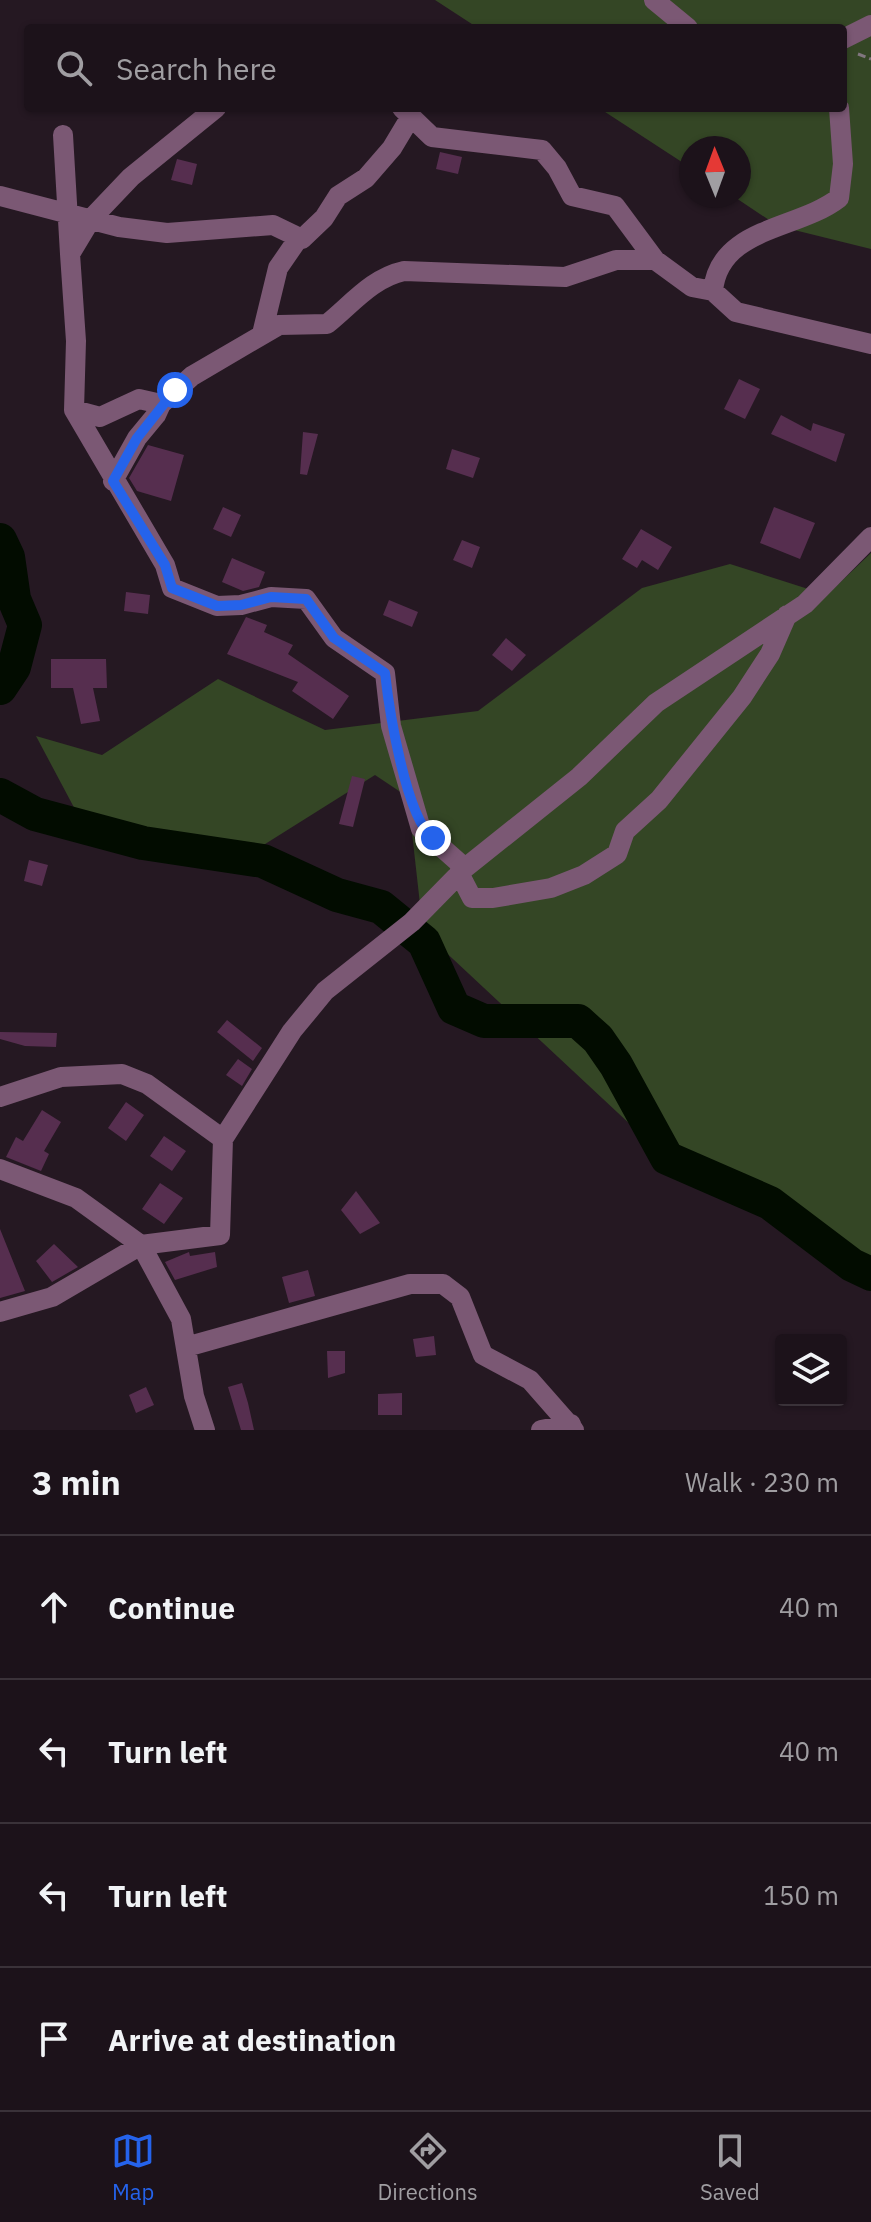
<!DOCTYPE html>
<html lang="en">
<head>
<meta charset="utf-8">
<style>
  body { margin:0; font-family:"IBM Plex Sans",sans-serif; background:#292027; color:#f1f3f6 }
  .controls { position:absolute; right:24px; bottom:24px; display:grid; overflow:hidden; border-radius:8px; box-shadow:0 2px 6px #0004 }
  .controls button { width:72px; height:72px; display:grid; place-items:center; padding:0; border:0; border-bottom:2px solid #3a3239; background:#1c121a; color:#f1f3f6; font:40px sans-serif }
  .compass { position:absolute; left:679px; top:136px; width:72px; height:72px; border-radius:50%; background:#1c121a; box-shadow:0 2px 6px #0004; rotate:359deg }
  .stop { position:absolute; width:24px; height:24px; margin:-18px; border:6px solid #2563eb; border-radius:50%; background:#fff }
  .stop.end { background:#2563eb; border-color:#fff; box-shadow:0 2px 8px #0008 }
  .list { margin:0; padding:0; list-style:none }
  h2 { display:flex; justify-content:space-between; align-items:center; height:104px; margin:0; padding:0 32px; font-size:34px }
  h2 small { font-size:26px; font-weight:400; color:#a09ea2 }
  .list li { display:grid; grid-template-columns:52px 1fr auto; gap:24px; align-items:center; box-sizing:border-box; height:144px; padding:0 32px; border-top:2px solid #3a3239 }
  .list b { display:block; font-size:30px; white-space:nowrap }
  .list em { font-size:26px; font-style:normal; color:#a09ea2 }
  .icon { flex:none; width:44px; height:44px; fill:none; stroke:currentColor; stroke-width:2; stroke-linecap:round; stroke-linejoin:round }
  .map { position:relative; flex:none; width:871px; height:1430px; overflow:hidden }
  .search { position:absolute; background:#1c121a; box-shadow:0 2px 6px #0004; left:24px; right:24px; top:24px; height:88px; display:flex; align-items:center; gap:20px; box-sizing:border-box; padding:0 28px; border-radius:8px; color:#a09ea2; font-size:30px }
  .sheet { height:680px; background:#1c121a }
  nav { display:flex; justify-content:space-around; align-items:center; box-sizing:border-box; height:112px; border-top:2px solid #3a3239; background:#1c121a; font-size:22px; color:#a09ea2 }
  nav a { display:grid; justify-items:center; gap:4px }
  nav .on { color:#2563eb }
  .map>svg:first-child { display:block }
</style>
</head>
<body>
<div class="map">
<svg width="871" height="1430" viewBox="0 0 871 1430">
  <rect width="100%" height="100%" fill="#251822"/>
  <!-- green -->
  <path fill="#344625" d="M 435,0 L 871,0 L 871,249 L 778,226 L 733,196 L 739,196 L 739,148 L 691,148 L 691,168 L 599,108 L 843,108 L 843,28 L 478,28 Z
    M 871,553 L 871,1266 L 692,1182 L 423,931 L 408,797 L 375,775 L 222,871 L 95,847 L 36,736 L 102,755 L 218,679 L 325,730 L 478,711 L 642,588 L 730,564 L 827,595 Z"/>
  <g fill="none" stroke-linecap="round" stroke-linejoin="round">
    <!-- river -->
    <path stroke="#020c00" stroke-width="34" d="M 0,540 L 8,557 L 14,599 L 25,625 L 14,667 L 0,688
      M 0,795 L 35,814 L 143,843 L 263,861 L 337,895 L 381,907 L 424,942 L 454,1008 L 484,1021 L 578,1021 L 598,1039 L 616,1065 L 667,1158 L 770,1203 L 852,1265 L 871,1274"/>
  </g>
  <!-- building -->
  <path fill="#562e4f" d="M 440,152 L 462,157 L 458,174 L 436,169 Z
    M 177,159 L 197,164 L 192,185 L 171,180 Z
    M 739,379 L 760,389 L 745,419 L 724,409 Z
    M 781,415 L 811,431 L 813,423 L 845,434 L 836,462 L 771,434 Z
    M 303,432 L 318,434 L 307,475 L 300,474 Z
    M 148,445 L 184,455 L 171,501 L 137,491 L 129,478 Z
    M 452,449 L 480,458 L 473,478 L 446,469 Z
    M 223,507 L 241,515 L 231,537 L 213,529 Z
    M 774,507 L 815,523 L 800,559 L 760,543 Z
    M 641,529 L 672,547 L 658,570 L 642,560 L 637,568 L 622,559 Z
    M 462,540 L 480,547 L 472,568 L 453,560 Z
    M 232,558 L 265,572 L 259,587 L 243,591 L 222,582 Z
    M 126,592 L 150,595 L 148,614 L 124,611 Z
    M 389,600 L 418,612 L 412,627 L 383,615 Z
    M 246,617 L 267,625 L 264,632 L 293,645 L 288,654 L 349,696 L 333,719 L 292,691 L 298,682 L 227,654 Z
    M 506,638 L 526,655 L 512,671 L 492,655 Z
    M 51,659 L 106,659 L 107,688 L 93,688 L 100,721 L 81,724 L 73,688 L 51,688 Z
    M 352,776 L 365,779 L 353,827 L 339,824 Z
    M 29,860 L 48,865 L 42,886 L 24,881 Z
    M 227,1020 L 262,1048 L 253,1061 L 217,1032 Z
    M 0,1032 L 57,1033 L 56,1047 L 25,1046 L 0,1039 Z
    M 238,1059 L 252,1069 L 242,1086 L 226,1075 Z
    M 126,1102 L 144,1115 L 126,1141 L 108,1128 Z
    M 42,1110 L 61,1122 L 44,1151 L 49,1154 L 41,1171 L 6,1157 L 16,1137 L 23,1141 Z
    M 164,1136 L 186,1151 L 172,1171 L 150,1156 Z
    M 160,1183 L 183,1198 L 164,1224 L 142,1209 Z
    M 356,1191 L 380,1223 L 360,1234 L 341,1210 Z
    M 0,1229 L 25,1291 L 0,1298 Z
    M 54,1244 L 78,1267 L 52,1282 L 36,1261 Z
    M 189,1252 L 190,1256 L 215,1252 L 217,1267 L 175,1280 L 165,1262 Z
    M 308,1270 L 315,1296 L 289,1303 L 282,1277 Z
    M 434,1336 L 436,1355 L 416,1357 L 413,1339 Z
    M 327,1351 L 345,1351 L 345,1373 L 328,1378 Z
    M 242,1383 L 248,1403 L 254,1430 L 241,1430 L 228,1387 Z
    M 146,1387 L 154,1405 L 136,1413 L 129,1395 Z
    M 402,1393 L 402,1415 L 378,1415 L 378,1394 Z"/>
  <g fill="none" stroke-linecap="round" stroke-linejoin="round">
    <!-- path -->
    <path stroke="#81767f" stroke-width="3" stroke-dasharray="8 4" stroke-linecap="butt" d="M 858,54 L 871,59"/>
    <!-- minor -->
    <path stroke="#7b5874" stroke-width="20" d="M 654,0 L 688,28
      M 843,39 L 871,25
      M 216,108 L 131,177 L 91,219 L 70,254 L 76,341 L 74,410 L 165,565 L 172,588 L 217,606 L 241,605 L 271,597 L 306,599 L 334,638 L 385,673 L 391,726 L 421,829 L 465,868
      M 402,108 L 432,137 L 542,150 L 557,168 L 572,196 L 615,206 L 655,260 L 692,287 L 713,291 L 736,312 L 871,344
      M 63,135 L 70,254
      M 0,196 L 119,227 L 167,233 L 273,225 L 302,239 L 324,218 L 338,196 L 366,178 L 392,148 L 410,118
      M 713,291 C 719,227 798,230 839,198 L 843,164 L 839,108
      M 262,334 L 278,268 L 298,239
      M 74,410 L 100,417 L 139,399 L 161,404
      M 113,481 L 137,438 L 156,415 L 161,404 L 192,376 L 279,325 L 327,324 C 352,304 372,278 404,271 L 565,277 L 616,260 L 655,260
      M 459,873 L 472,898 L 493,898 L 551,888 L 584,875 L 617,854 L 625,831 L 659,800 L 742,697 L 770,654 L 787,615
      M 0,1097 L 61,1077 L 122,1074 L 147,1084 L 223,1139
      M 0,1169 L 76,1198 L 141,1245 L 181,1319 L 194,1396 L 205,1430
      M 0,1312 L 52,1297 L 141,1245 L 220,1235 L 223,1139 L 292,1031 L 325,991 L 412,922 L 465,868 L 579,777 L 656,703 L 805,604 L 871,537
      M 186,1347 L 410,1284 L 443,1284 L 460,1297 L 483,1355 L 530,1380 L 574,1430
      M 541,1430 L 571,1424"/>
  </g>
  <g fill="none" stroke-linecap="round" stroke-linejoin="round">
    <!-- route -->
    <path stroke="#2563eb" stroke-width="10" d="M 175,390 L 137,438 L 113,481 L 165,565 L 172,588 L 217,606 L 241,605 L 271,597 L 306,599 L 334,638 L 385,673 C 389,709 406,818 433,838"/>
  </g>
</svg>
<div class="controls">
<button><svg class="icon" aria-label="layers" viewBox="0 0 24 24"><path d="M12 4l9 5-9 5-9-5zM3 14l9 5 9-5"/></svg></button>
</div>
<svg class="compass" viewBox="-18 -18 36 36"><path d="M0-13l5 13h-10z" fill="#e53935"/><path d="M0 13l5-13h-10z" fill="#a09ea2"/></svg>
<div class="stop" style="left:175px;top:390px"></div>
<div class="stop end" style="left:433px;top:838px"></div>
<div class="search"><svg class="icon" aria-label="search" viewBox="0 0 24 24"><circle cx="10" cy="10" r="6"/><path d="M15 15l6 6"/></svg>Search here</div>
</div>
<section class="sheet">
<h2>3 min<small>Walk · 230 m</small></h2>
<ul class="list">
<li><svg class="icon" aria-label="ahead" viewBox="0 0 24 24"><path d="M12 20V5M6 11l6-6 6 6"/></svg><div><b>Continue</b></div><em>40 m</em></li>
<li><svg class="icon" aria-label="left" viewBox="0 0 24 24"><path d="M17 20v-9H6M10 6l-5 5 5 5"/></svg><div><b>Turn left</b></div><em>40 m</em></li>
<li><svg class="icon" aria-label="left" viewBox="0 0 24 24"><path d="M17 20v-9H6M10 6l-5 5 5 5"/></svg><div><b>Turn left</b></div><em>150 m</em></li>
<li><svg class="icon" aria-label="arrive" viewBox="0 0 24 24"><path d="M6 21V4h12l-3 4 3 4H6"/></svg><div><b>Arrive at destination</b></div></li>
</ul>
</section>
<nav>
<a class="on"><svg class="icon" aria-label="map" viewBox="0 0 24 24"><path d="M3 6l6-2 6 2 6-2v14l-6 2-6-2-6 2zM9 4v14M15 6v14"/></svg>Map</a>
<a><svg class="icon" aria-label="directions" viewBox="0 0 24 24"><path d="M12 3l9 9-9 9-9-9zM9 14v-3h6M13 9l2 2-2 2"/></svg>Directions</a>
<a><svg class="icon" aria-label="saved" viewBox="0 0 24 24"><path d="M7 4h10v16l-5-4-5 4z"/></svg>Saved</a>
</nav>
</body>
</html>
